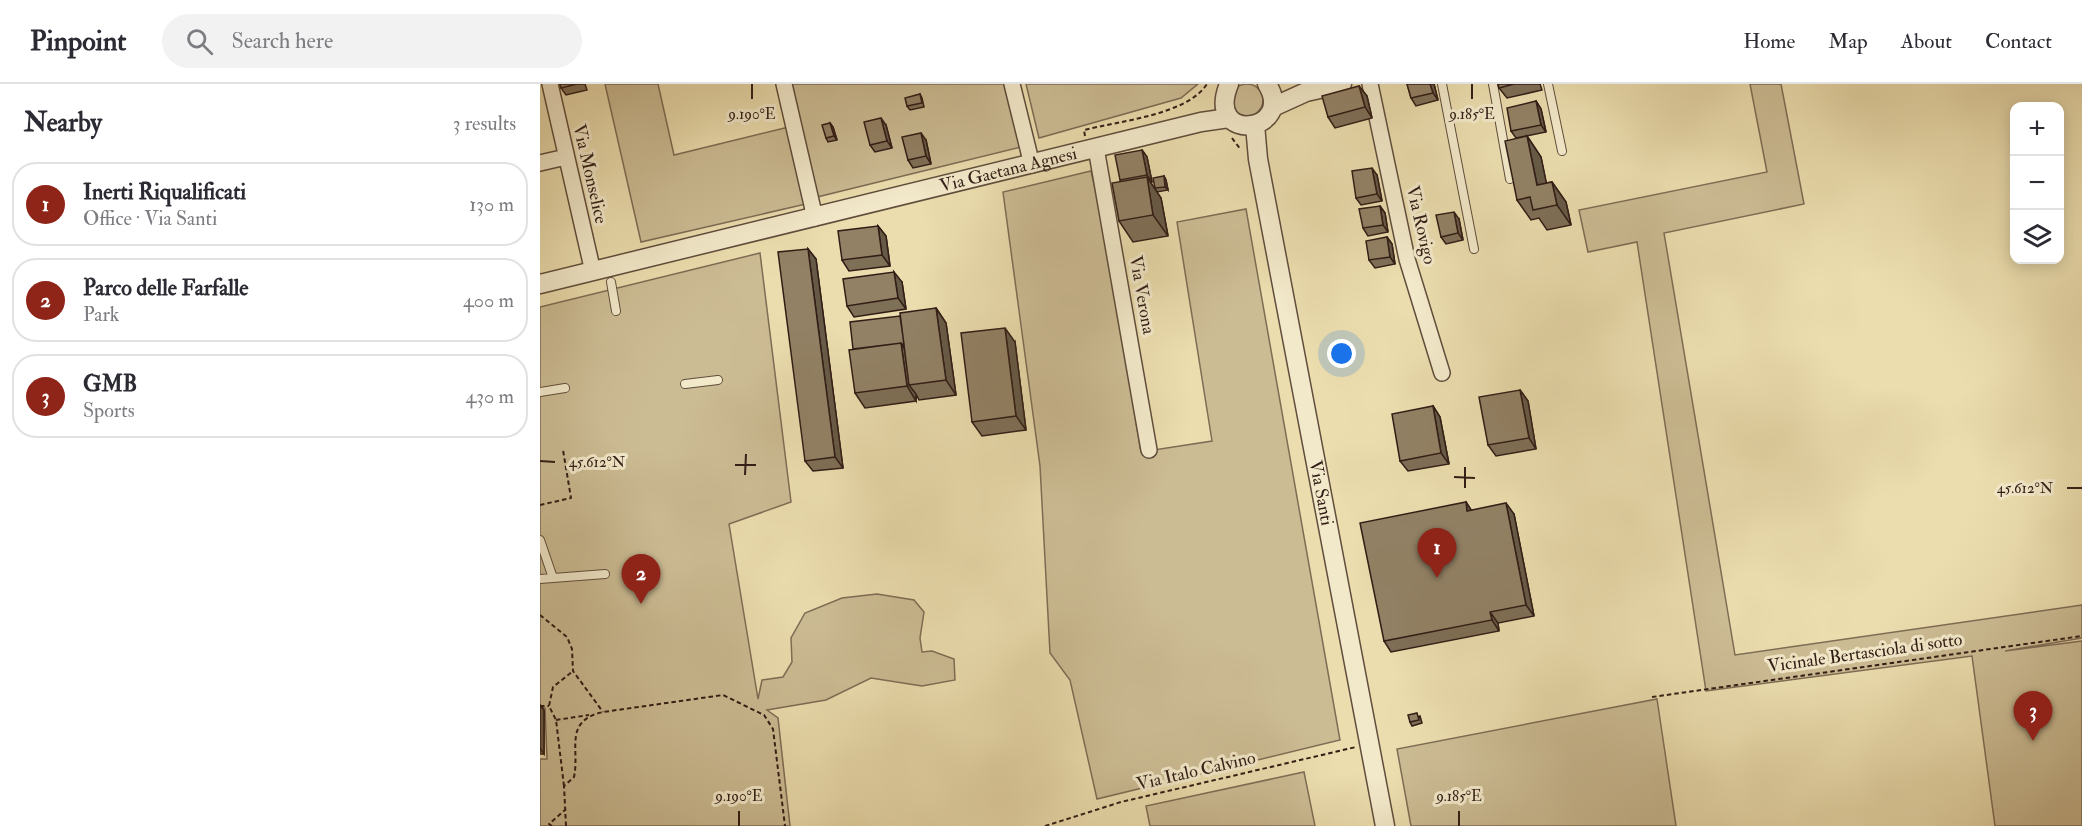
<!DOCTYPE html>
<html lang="en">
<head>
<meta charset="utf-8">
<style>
  body { margin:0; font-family:"IM FELL Double Pica",serif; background:#f2f2f3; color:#2b2b33 }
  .controls { position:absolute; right:18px; top:18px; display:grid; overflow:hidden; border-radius:12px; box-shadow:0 3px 15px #0003 }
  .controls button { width:54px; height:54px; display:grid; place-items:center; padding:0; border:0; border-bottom:2px solid #e1e1e2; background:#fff; color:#2b2b33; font:30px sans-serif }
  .you { position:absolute; left:802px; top:270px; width:21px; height:21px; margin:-15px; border:4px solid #fff; border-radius:50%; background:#1a73e8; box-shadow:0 0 0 9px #1a73e833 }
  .badge { display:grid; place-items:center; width:39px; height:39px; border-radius:50%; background:#8f2418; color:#fff; font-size:20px; font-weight:700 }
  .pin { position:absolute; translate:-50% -50px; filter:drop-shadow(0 2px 3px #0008) }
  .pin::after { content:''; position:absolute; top:32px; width:21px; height:18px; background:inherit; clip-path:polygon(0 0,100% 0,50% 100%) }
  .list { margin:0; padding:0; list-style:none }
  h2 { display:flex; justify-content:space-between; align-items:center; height:78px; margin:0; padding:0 24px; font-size:26px }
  h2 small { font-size:20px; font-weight:400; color:#7c7c81 }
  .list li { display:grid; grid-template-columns:39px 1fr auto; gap:18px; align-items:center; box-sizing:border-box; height:84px; margin:0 12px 12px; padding:0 12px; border:2px solid #e1e1e2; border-radius:24px }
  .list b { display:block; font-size:22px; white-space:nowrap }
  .list p { margin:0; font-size:20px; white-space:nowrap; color:#7c7c81 }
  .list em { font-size:20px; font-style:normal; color:#7c7c81 }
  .icon { flex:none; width:33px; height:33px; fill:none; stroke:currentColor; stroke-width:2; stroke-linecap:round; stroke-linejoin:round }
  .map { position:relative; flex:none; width:1542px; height:742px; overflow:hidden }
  header { display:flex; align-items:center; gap:36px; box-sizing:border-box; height:84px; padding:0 30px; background:#fff; border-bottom:2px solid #e1e1e2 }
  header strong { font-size:28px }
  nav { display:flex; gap:33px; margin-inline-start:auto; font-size:21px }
  .search { width:420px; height:54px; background:#f2f2f3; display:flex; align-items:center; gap:15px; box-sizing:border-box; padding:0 21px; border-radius:33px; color:#7c7c81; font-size:22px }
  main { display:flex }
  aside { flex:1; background:#fff }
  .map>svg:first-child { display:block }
</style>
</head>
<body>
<header>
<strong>Pinpoint</strong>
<div class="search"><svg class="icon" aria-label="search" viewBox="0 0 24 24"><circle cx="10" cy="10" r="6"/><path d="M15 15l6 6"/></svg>Search here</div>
<nav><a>Home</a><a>Map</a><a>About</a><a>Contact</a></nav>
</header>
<main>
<aside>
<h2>Nearby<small>3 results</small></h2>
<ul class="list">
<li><span class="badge">1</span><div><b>Inerti Riqualificati</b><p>Office · Via Santi</p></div><em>130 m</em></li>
<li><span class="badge">2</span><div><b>Parco delle Farfalle</b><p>Park</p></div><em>400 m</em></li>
<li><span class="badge">3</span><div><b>GMB</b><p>Sports</p></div><em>430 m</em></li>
</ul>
</aside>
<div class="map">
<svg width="1542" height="742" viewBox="0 0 1542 742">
  <rect width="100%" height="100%" fill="#ebddae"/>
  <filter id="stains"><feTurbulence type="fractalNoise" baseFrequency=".00333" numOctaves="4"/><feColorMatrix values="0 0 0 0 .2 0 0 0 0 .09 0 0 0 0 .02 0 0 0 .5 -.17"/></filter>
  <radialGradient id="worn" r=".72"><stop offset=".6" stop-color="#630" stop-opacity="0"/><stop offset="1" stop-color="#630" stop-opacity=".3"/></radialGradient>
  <!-- green -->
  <path fill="#ccbc94" stroke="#7f6c55" stroke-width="1.5" d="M691 16a16 16 0 1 1 32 0a16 16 0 1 1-32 0Z
    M 65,0 L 118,0 L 134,71 L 249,43 L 266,120 L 101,158 Z
    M 249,0 L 466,0 L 481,63 L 277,113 Z
    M 486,0 L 658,0 L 641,14 L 499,54 Z
    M 1210,0 L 1241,0 L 1264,120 L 1124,149 L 1195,571 L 1542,521 L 1542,554 L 1465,567 L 1542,557 L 1542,742 L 1455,742 L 1432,572 L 1166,607 L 1097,158 L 1048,168 L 1039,126 L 1227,88 Z
    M 551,87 L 565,147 L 601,368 L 672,357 L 637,138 L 706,125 L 800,656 L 557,715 L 530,596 L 510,569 L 500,382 L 463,108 Z
    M 220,169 L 251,418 L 189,440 L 218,615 L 222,596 L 243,593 L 252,578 L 251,554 L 265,529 L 302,514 L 337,510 L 374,516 L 384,528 L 380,554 L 382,568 L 392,567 L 414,575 L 415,596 L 382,602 L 331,594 L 286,616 L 227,626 L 238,634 L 250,742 L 0,742 L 0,675 L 7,675 L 5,624 L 0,623 L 0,223 Z
    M 1117,615 L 1136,742 L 871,742 L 857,665 Z
    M 764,688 L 775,742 L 610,742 L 606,722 Z"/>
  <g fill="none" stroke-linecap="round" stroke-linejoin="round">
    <defs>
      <path id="service" d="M 902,0 L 934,165
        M 953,0 L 970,95
        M 1008,0 L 1022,67
        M 71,198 L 76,227
        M 145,300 L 178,296
        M 0,308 L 25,304
        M 0,456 L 13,494
        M 0,495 L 65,490"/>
      <path id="minor" d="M 10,0 L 53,188
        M 244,0 L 275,134
        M 472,0 L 492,81
        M 830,0 L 867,175 L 902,289
        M 556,64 L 609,366
        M 0,79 L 26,73"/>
      <g id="tertiary">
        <path d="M 689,0 C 664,62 757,48 727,0"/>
        <path d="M 733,23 L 766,8 L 802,0"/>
        <path id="s1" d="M 715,41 L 718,75 L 845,742"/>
        <path id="s2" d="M 0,200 L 661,38 L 689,34"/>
      </g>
    </defs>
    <!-- service casing -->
    <use href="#service" stroke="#604d3c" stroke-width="10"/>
    <!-- minor casing -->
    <use href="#minor" stroke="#604d3c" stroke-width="18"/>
    <!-- tertiary casing -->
    <use href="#tertiary" stroke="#604d3c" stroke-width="21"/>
    <!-- path -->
    <path stroke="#321d16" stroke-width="2" stroke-dasharray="4.5 3" stroke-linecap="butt" d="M 545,52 L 544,46 C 579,37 647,31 667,0
      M 692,54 L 701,66
      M 0,421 L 31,414 L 23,366
      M 0,531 L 27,553 L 32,565 L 33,587 L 63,628
      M 1112,613 L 1542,552
      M 0,622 L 9,622
      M 16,636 L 49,631
      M 24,702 L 16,636 L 9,622 L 13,603 L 33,587
      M 12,742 L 9,740 L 26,725
      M 26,742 L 24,702 L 34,693 C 40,665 23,637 63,628 L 183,611 L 224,631 L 233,645 L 245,742
      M 505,742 L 581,718 L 816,663"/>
    <!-- service -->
    <use href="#service" stroke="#f2e9ca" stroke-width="8"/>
    <!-- minor -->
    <use href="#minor" stroke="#f2e9ca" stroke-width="15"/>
    <!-- tertiary -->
    <use href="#tertiary" stroke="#f2e9ca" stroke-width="18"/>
  </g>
  <!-- wall -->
  <path fill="#7e6f57" stroke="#321d16" stroke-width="1.5" d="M 20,0 L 45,0 L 47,6 L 26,11 L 21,4 Z
    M 867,0 L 894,0 L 898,16 L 876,22 L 871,14 Z
    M 958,0 L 1000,0 L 1002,6 L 967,14 L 959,4 Z
    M 819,2 L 827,12 L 832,34 L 795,44 L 788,33 Z
    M 380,10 L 382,14 L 384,23 L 370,26 L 367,22 Z
    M 996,17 L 1001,25 L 1006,48 L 976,54 L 971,47 Z
    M 290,39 L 293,43 L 297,56 L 288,58 L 286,54 Z
    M 346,41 L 352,64 L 335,68 L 330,61 Z
    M 987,52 L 1001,73 L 1006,99 L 1012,98 L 1026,118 L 1031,141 L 1007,146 L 999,134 L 991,136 L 977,116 Z
    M 386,56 L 391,80 L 373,84 L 368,76 Z
    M 602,66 L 607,73 L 612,98 L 610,98 L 621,114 L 628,152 L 593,158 L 579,137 L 581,98 L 580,96 Z
    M 837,91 L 842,117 L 821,121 L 816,114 Z
    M 624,92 L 626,96 L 628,106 L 617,108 L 615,104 Z
    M 840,122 L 845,129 L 848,148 L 828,152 L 823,144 Z
    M 919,135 L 923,156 L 906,160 L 901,153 Z
    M 338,142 L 346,152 L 350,182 L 309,187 L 302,176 Z
    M 847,153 L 852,160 L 855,180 L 835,184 L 829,176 Z
    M 268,165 L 276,175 L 303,384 L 273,387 L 265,377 Z
    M 362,198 L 366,225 L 314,233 L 307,222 Z
    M 396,224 L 406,239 L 416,311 L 379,316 L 376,310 L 376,317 L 325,324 L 315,309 L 313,265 L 360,232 Z
    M 475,258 L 486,346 L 442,352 L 432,338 Z
    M 980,306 L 988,317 L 996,365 L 956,372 L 948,361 Z
    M 893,322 L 900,333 L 909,380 L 868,387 L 860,377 Z
    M 926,418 L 931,426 L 974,430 L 994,532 L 958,539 L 959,547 L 851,568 L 844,557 Z
    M 0,621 L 4,626 L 4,670 L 0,670 Z
    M 880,632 L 882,639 L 872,642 L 870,638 Z"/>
  <!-- shaded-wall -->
  <path fill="#665a47" stroke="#321d16" stroke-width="1.5" d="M 890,0 L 894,0 L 898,16 L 893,9 Z
    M 819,2 L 827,12 L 832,34 L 825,23 Z
    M 996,17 L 1001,25 L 1006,48 L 1001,41 Z
    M 341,34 L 346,41 L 352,64 L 347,57 Z
    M 290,39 L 293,43 L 297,56 L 294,52 Z
    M 381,49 L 386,56 L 391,80 L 386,72 Z
    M 987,52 L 1001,73 L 1011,121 L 997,101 Z
    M 602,66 L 607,73 L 612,98 L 607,91 Z
    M 832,84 L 837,91 L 842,117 L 837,110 Z
    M 624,92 L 626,96 L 628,106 L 625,103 Z
    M 607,93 L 621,114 L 628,152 L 613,131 Z
    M 1012,98 L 1026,118 L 1031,141 L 1017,121 Z
    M 840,122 L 845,129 L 848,148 L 843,141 Z
    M 914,128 L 919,135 L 923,156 L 918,149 Z
    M 338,142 L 346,152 L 350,182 L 342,171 Z
    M 847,153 L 852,160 L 855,180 L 850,173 Z
    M 268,165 L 276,175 L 303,384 L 295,373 Z
    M 354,188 L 362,198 L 366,225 L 358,214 Z
    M 396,224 L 406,239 L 416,311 L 406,296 Z
    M 465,244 L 475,258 L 486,346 L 476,332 Z
    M 361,259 L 370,273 L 369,301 L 376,310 L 376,317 L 367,302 Z
    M 980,306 L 988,317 L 996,365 L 989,354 Z
    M 893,322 L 900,333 L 909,380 L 901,369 Z
    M 926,418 L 933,429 L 927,427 Z
    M 966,419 L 974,430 L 994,532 L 986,521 Z
    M 950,528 L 958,539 L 959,547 L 952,536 Z
    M 0,621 L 4,626 L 4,670 L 0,664 Z"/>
  <!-- building -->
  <path fill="#928165" stroke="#321d16" stroke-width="1.5" d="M 20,0 L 37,0 L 21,4 Z
    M 867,0 L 890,0 L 893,9 L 871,14 Z
    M 958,0 L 974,0 L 959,4 Z
    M 819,2 L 825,23 L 788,33 L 782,12 Z
    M 380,10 L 382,19 L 367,22 L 365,14 Z
    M 996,17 L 1001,41 L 971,47 L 967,24 Z
    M 341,34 L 347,57 L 330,61 L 324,38 Z
    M 290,39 L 294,52 L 286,54 L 282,41 Z
    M 381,49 L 386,72 L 368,76 L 362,53 Z
    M 987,52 L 997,101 L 1012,98 L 1017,121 L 993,126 L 990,113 L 977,116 L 965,57 Z
    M 602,66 L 607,91 L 580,96 L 575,71 Z
    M 832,84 L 837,110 L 816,114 L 812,87 Z
    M 624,92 L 625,103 L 615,104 L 613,94 Z
    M 607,93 L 613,131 L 579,137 L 572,99 Z
    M 840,122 L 843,141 L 823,144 L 819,125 Z
    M 914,128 L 918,149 L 901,153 L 896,131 Z
    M 338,142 L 342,171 L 302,176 L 298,147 Z
    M 847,153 L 850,173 L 829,176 L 826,157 Z
    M 268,165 L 295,373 L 265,377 L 238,168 Z
    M 354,188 L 358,214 L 307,222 L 303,195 Z
    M 396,224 L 406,296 L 369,301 L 360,229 Z
    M 360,232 L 364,260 L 361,260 L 361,259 L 313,265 L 310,238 Z
    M 465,244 L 476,332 L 432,338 L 421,249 Z
    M 361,259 L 367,302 L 315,309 L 309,266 Z
    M 980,306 L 989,354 L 948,361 L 939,313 Z
    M 893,322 L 901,369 L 860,377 L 852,330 Z
    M 926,418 L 927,427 L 966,419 L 986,521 L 950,528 L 952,536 L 844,557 L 820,439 Z
    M 877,629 L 879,636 L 870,638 L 868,631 Z"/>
  <!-- ticks -->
  <path fill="none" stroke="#321d16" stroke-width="2" d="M 212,15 L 212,0M 932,15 L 932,0M 0,377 L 15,378M 195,381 L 216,381M 205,391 L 206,370M 914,393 L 935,394M 925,404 L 925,383M 1527,404 L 1542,404M 199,742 L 199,727M 919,742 L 919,727"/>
  <g text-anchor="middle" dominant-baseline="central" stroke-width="6" stroke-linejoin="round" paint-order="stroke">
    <!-- street labels -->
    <g font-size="18" fill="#321d16" stroke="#f2e9ca">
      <text stroke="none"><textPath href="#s2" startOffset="482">Via Gaetana Agnesi</textPath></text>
      <text transform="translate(50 90) rotate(77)">Via Monselice</text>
      <text transform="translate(881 141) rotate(77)">Via Rovigo</text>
      <text transform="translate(602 211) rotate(80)">Via Verona</text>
      <text stroke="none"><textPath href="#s1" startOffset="374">Via Santi</textPath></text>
      <text transform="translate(1325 569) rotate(-8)">Vicinale Bertasciola di sotto</text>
      <text transform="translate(656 687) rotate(-13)">Via Italo Calvino</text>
    </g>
  </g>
  <g font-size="15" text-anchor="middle" fill="#321d16" stroke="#f2e9ca" stroke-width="6" stroke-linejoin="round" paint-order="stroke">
    <text x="212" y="35">9.190°E</text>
    <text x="932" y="35">9.185°E</text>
    <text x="57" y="383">45.612°N</text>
    <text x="1485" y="409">45.612°N</text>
    <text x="199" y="717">9.190°E</text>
    <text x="919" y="717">9.185°E</text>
  </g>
  <rect width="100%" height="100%" filter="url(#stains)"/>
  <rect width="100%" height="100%" fill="url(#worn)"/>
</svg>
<div class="controls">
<button>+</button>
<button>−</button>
<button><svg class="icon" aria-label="layers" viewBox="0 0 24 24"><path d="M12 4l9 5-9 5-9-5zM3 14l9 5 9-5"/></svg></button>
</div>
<div class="you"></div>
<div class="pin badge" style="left:897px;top:494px">1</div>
<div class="pin badge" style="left:101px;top:520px">2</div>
<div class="pin badge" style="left:1493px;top:657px">3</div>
</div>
</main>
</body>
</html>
